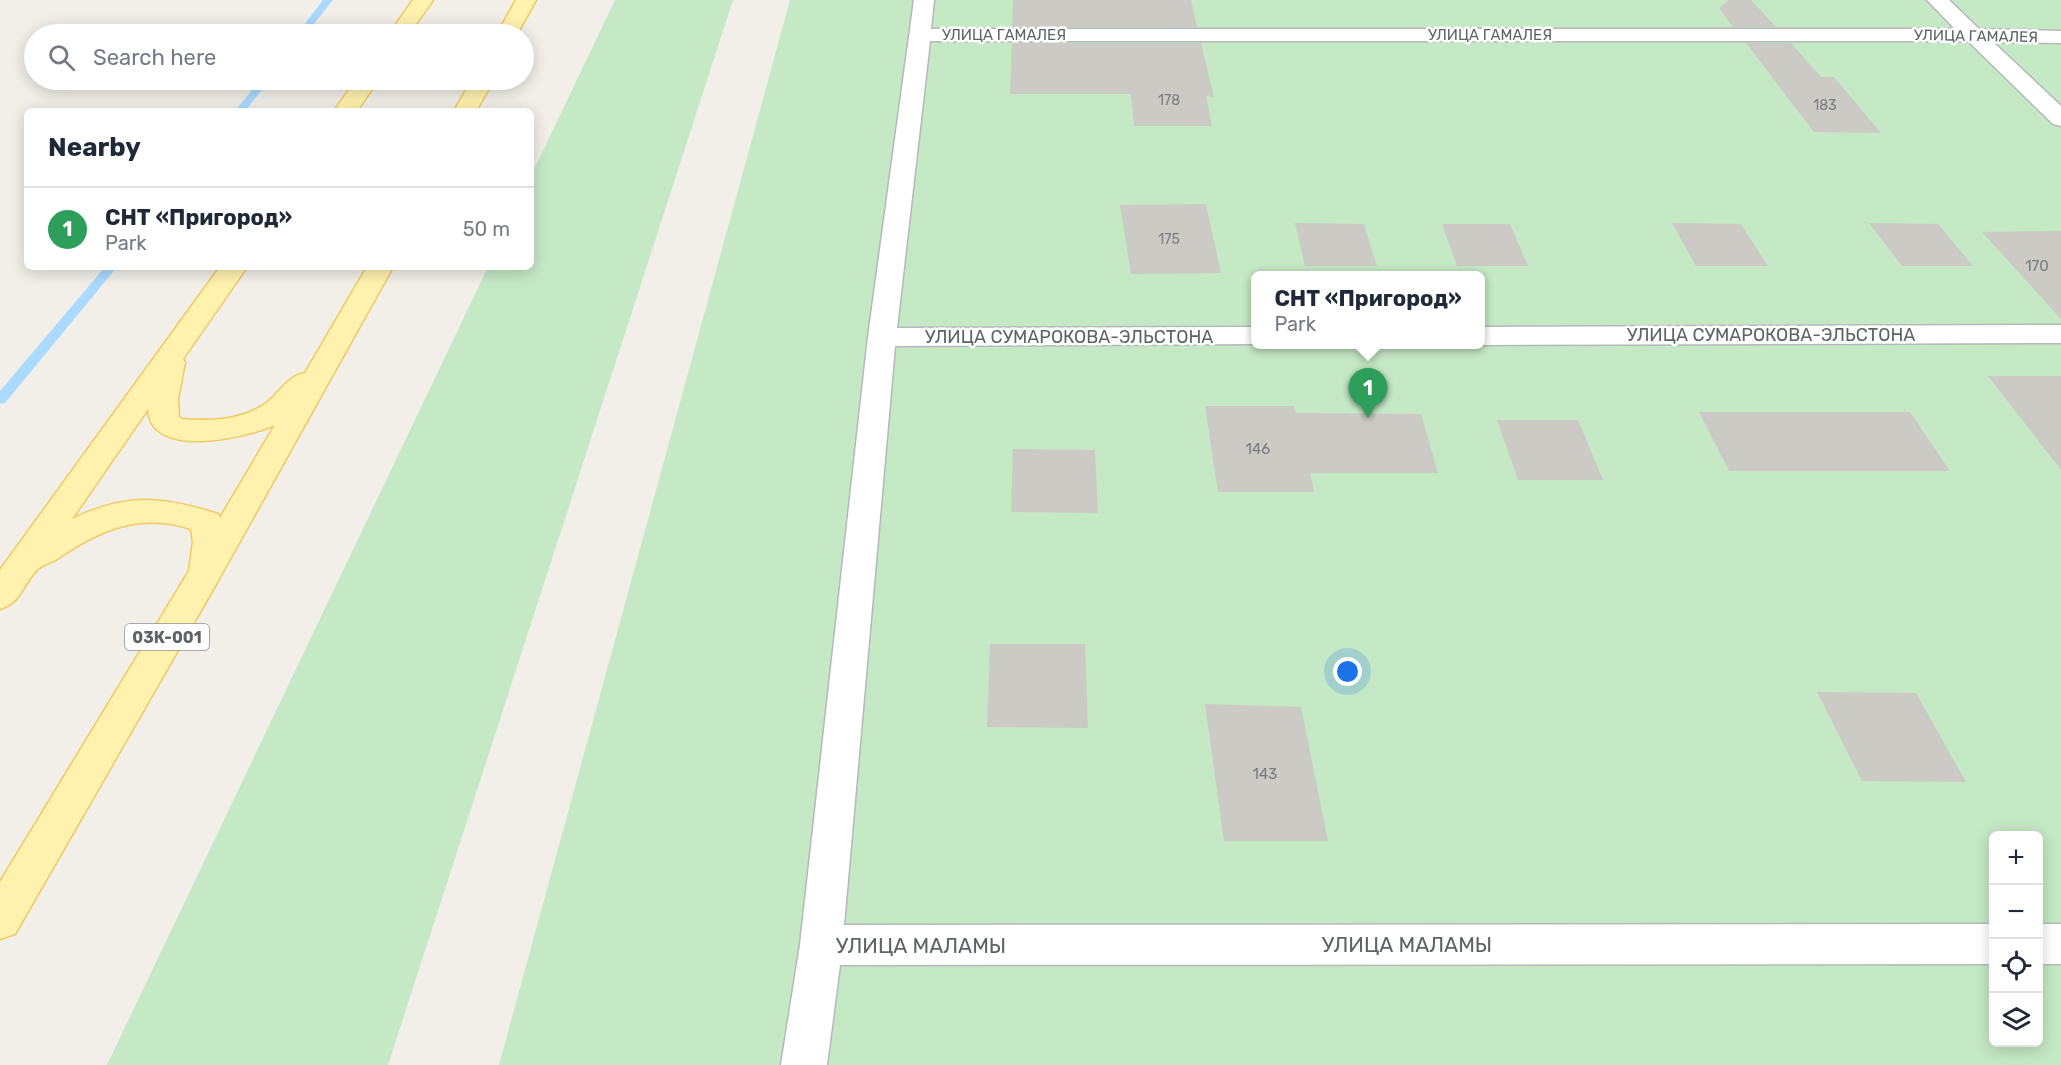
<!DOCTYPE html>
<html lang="en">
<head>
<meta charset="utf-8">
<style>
  body { margin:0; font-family:Rubik,sans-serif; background:#f2f2f3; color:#1f2937 }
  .controls { position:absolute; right:18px; bottom:18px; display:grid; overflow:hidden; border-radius:9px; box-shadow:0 3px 15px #0003 }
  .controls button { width:54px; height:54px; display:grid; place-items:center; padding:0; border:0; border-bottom:2px solid #e0e1e3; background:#fff; color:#1f2937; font:30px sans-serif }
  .you { position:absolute; left:1348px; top:672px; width:21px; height:21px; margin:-15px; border:4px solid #fff; border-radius:50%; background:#1a73e8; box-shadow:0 0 0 9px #1a73e833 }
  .badge { display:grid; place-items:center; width:39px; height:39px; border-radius:50%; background:#d93025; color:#fff; font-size:20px; font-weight:700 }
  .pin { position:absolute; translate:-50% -50px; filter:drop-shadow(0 2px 3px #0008) }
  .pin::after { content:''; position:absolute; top:32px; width:21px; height:18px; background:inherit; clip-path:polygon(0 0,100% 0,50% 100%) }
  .popup { position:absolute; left:1251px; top:271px; width:234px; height:78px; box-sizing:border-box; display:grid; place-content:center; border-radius:9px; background:#fff; filter:drop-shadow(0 2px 4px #0005); font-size:20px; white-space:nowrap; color:#747a83 }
  .popup b { font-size:22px; color:#1f2937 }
  .popup::after { content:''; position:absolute; left:50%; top:100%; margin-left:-12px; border:12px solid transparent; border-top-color:#fff }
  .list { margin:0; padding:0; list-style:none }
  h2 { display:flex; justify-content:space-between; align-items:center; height:78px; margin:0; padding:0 24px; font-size:26px }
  h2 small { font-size:20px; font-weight:400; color:#747a83 }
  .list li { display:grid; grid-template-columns:39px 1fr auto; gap:18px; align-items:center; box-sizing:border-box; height:84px; padding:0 24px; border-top:2px solid #e0e1e3 }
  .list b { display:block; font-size:22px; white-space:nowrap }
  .list p { margin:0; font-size:20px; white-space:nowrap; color:#747a83 }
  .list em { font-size:20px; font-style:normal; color:#747a83 }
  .icon { flex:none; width:33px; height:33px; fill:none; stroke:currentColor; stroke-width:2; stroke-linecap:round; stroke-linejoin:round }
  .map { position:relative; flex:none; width:2061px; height:1065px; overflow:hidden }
  .search { position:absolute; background:#fff; box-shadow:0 3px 15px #0003; left:24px; top:24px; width:510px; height:66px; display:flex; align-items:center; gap:15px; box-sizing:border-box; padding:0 21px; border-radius:33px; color:#747a83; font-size:22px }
  .panel { position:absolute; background:#fff; box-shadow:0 3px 15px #0003; left:24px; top:108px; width:510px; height:162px; border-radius:9px }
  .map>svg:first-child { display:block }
</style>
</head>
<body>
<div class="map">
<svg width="2061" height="1065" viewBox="0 0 2061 1065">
  <rect width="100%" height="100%" fill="#f1efe8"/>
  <!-- green -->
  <path fill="#c5e8c5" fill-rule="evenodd" d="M 615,0 L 733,0 L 388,1065 L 107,1065 L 488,267 L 531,267 L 531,176 Z
    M 790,0 L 2061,0 L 2061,1065 L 499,1065 ZM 1256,276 L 1480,276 L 1480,344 L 1256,344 ZM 1994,836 L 2038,836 L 2038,1042 L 1994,1042 Z"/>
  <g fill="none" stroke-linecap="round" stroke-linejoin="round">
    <!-- stream -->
    <path fill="#aadaff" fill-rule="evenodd" d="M 323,0 L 333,0 L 306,34 L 297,34 Z
      M 260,80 L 270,80 L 245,111 L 235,111 Z
      M 105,267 L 117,267 L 5,403 L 0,404 L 0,391 Z"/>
  </g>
  <!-- building -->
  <path fill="#cccac5" d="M 1013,0 L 1191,0 L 1197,27 L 1012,27 Z
    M 1729,0 L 1751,0 L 1776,27 L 1733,27 L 1719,8 Z
    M 1012,43 L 1201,43 L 1214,97 L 1206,96 L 1212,126 L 1134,126 L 1131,94 L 1010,94 Z
    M 1746,43 L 1791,43 L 1821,77 L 1834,77 L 1881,133 L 1814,132 Z
    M 1206,204 L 1221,273 L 1131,274 L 1120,205 Z
    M 1295,223 L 1364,224 L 1377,266 L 1305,266 Z
    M 1672,223 L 1741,224 L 1768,266 L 1696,266 Z
    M 1869,223 L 1938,224 L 1973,266 L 1902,266 Z
    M 1442,224 L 1510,224 L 1528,266 L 1457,266 Z
    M 2061,231 L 2061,319 L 1982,232 Z
    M 1988,376 L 2061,376 L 2061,470 Z
    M 1205,406 L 1294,406 L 1296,413 L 1421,414 L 1438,473 L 1310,473 L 1314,492 L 1218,492 Z
    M 1699,412 L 1910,412 L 1950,471 L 1729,471 Z
    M 1497,420 L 1578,420 L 1603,480 L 1518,480 Z
    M 1013,449 L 1095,450 L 1098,513 L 1011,512 Z
    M 990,644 L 1085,644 L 1088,728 L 987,727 Z
    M 1817,692 L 1916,693 L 1966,782 L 1862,781 Z
    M 1205,704 L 1301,707 L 1328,841 L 1224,841 Z"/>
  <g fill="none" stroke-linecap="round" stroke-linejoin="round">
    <defs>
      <path id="minor" d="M 914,0 L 934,0 L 931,29 L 1955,29 L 1927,0 L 1949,0 L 1979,29 L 2061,31 L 2061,43 L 1993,42 L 2061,106 L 2061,126 L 2053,124 L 1968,41 L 930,41 L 897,328 L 1256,327 L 1257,344 L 895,346 L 844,925 L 1994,924 L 1994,964 L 840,965 L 827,1065 L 781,1065 L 800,945 L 868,337 Z
        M 2061,325 L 2061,343 L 1480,345 L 1479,344 L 1480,327 Z
        M 2038,924 L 2061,924 L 2061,964 L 2038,964 Z"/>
      <path id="primary" d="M 413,0 L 433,0 L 409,34 L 389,34 Z
        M 516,0 L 536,0 L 517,34 L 497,34 Z
        M 356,80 L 378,80 L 357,111 L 334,111 Z
        M 472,80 L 494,80 L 476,111 L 454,111 Z
        M 220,267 L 247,267 L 183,359 L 185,362 L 178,399 L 179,417 L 182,419 C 210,421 240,421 265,404 C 279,394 287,376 305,373 L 367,267 L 393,267 L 215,586 L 15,934 L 0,939 L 0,882 L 189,571 L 193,542 L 191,529 C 140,512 99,530 57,559 C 51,563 41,565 37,570 C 22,585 22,602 0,609 L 0,570 ZM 148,409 C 150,460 245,438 275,425 L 220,518 L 218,514 C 161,496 127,493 72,519 Z"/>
    </defs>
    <!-- minor casing -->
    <use href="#minor" stroke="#b5b8bc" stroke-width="3"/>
    <!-- primary casing -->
    <use href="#primary" stroke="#f2c960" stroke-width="3"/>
    <!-- minor -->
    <use href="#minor" fill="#fff" fill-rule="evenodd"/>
    <!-- primary -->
    <use href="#primary" fill="#fff2af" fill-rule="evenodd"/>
  </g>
  <g text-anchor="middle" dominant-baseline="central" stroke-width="5" stroke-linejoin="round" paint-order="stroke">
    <!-- far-number labels -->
    <g font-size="14" fill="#7a7d7f">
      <text x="1169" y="100">178</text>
      <text x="1825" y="105">183</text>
      <text x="1169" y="239">175</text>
    </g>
    <!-- far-street labels -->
    <g font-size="15" fill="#5f6368" stroke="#fff">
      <text x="1004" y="35">УЛИЦА ГАМАЛЕЯ</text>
      <text x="1490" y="35">УЛИЦА ГАМАЛЕЯ</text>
      <text transform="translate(1976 36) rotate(1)">УЛИЦА ГАМАЛЕЯ</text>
    </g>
    <!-- number labels -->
    <g font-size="15" fill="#7a7d7f">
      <text x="2037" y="266">170</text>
      <text x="1258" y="449">146</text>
      <text x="1265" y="774">143</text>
    </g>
    <!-- shield labels -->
    <rect fill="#fff" stroke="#8f9295" stroke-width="1.5" x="125" y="624" width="84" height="26" rx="4.5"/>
    <g font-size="16" font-weight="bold" fill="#5f6368">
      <text x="167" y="637">03К-001</text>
    </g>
    <!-- street labels -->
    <g font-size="18" fill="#5f6368" stroke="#fff">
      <text x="1771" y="335">УЛИЦА СУМАРОКОВА-ЭЛЬСТОНА</text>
      <text x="1069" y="337">УЛИЦА СУМАРОКОВА-ЭЛЬСТОНА</text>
    </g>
    <!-- near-street labels -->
    <g font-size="21" fill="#5f6368" stroke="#fff">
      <text x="1407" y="944">УЛИЦА МАЛАМЫ</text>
      <text x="921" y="945">УЛИЦА МАЛАМЫ</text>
    </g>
  </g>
</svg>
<div class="controls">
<button>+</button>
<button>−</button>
<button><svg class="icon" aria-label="locate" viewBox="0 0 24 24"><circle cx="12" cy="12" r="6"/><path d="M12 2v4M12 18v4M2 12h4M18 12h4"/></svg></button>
<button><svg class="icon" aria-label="layers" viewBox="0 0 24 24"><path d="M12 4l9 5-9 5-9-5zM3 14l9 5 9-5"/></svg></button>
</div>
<div class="you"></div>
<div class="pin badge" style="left:1368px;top:418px;background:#2e9e5b">1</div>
<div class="popup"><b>СНТ «Пригород»</b>Park</div>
<div class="search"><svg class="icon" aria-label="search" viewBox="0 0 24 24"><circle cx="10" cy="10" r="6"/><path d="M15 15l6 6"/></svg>Search here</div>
<section class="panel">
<h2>Nearby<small></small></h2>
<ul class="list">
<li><span class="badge" style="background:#2e9e5b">1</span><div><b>СНТ «Пригород»</b><p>Park</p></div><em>50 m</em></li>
</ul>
</section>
</div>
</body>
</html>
